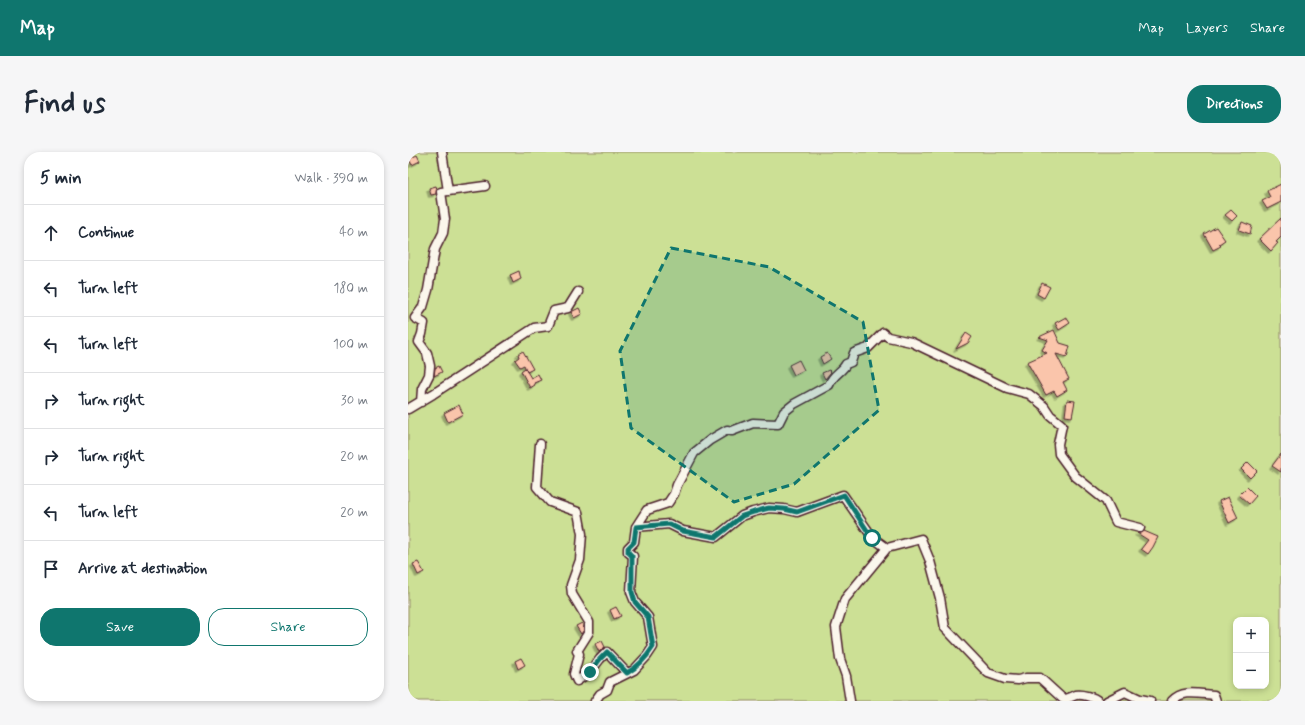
<!DOCTYPE html>
<html lang="en">
<head>
<meta charset="utf-8">
<style>
  body { margin:0; font-family:Mynerve,sans-serif; background:#f6f6f7; color:#1f2937 }
  .controls { position:absolute; right:12px; bottom:12px; display:grid; overflow:hidden; border-radius:8px; box-shadow:0 2px 6px #0003 }
  .controls button { width:36px; height:36px; display:grid; place-items:center; padding:0; border:0; border-bottom:1px solid #e0e1e3; background:#fff; color:#1f2937; font:20px sans-serif }
  .stop { position:absolute; width:12px; height:12px; margin:-9px; border:3px solid #0f766e; border-radius:50%; background:#fff }
  .stop.end { background:#0f766e; border-color:#fff; box-shadow:0 1px 4px #0008 }
  .list { margin:0; padding:0; list-style:none }
  h2 { display:flex; justify-content:space-between; align-items:center; height:52px; margin:0; padding:0 16px; font-size:17px }
  h2 small { font-size:13px; font-weight:400; color:#747a83 }
  .list li { display:grid; grid-template-columns:26px 1fr auto; gap:12px; align-items:center; box-sizing:border-box; height:56px; padding:0 16px; border-top:1px solid #e0e1e3 }
  .list b { display:block; font-size:15px; white-space:nowrap }
  .list em { font-size:13px; font-style:normal; color:#747a83 }
  .actions { display:flex; gap:8px; padding:12px 16px }
  .actions a { flex:1; padding:9px 0; border:1px solid #0f766e; border-radius:16px; text-align:center; font-size:14px; color:#0f766e }
  .actions .main { background:#0f766e; color:#fff }
  .icon { flex:none; width:22px; height:22px; fill:none; stroke:currentColor; stroke-width:2; stroke-linecap:round; stroke-linejoin:round }
  .map { position:relative; flex:none; width:873px; height:549px; overflow:hidden; border-radius:16px }
  header { display:flex; align-items:center; gap:24px; box-sizing:border-box; height:56px; padding:0 20px; background:#0f766e; color:#fff }
  header strong { font-size:19px }
  nav { display:flex; gap:22px; margin-inline-start:auto; font-size:14px }
  .intro { display:flex; align-items:center; justify-content:space-between; box-sizing:border-box; height:96px; padding:0 24px }
  h1 { margin:0; font-size:28px }
  .button { padding:10px 18px; border-radius:16px; background:#0f766e; color:#fff; font-size:14px; font-weight:700 }
  main { display:flex; gap:24px; padding:0 24px }
  aside { flex:1; background:#fff; border-radius:16px; box-shadow:0 2px 6px #0003 }
  .map>svg:first-child { display:block }
</style>
</head>
<body>
<header>
<strong>Map</strong>
<nav><a>Map</a><a>Layers</a><a>Share</a></nav>
</header>
<div class="intro"><h1>Find us</h1><a class="button">Directions</a></div>
<main>
<aside>
<h2>5 min<small>Walk · 390 m</small></h2>
<ul class="list">
<li><svg class="icon" aria-label="ahead" viewBox="0 0 24 24"><path d="M12 20V5M6 11l6-6 6 6"/></svg><div><b>Continue</b></div><em>40 m</em></li>
<li><svg class="icon" aria-label="left" viewBox="0 0 24 24"><path d="M17 20v-9H6M10 6l-5 5 5 5"/></svg><div><b>Turn left</b></div><em>180 m</em></li>
<li><svg class="icon" aria-label="left" viewBox="0 0 24 24"><path d="M17 20v-9H6M10 6l-5 5 5 5"/></svg><div><b>Turn left</b></div><em>100 m</em></li>
<li><svg class="icon" aria-label="right" viewBox="0 0 24 24"><path d="M7 20v-9h11M14 6l5 5-5 5"/></svg><div><b>Turn right</b></div><em>30 m</em></li>
<li><svg class="icon" aria-label="right" viewBox="0 0 24 24"><path d="M7 20v-9h11M14 6l5 5-5 5"/></svg><div><b>Turn right</b></div><em>20 m</em></li>
<li><svg class="icon" aria-label="left" viewBox="0 0 24 24"><path d="M17 20v-9H6M10 6l-5 5 5 5"/></svg><div><b>Turn left</b></div><em>20 m</em></li>
<li><svg class="icon" aria-label="arrive" viewBox="0 0 24 24"><path d="M6 21V4h12l-3 4 3 4H6"/></svg><div><b>Arrive at destination</b></div></li>
</ul>
<div class="actions"><a class="main">Save</a><a>Share</a></div>
</aside>
<div class="map">
<svg width="873" height="549" viewBox="0 0 873 549">
  <defs>
    <filter id="shadow"><feDropShadow dx="-2.5" dy="2.5" stdDeviation="0" flood-color="#0004"/></filter>
  </defs>
  <rect width="100%" height="100%" fill="#fbf7ec"/>
  <filter id="ink" filterUnits="userSpaceOnUse"><feTurbulence type="fractalNoise" baseFrequency=".025" numOctaves="2"/><feDisplacementMap in="SourceGraphic" scale="8" xChannelSelector="R" yChannelSelector="G"/><feConvolveMatrix kernelMatrix="1 2 1 2 8 2 1 2 1" color-interpolation-filters="sRGB"/></filter>
  <g filter="url(#ink)">
    <!-- green -->
    <path fill="#cce095" stroke="#8b8060" fill-rule="evenodd" d="M 0,0 L 873,0 L 873,549 L 0,549 ZM 828,468 L 858,468 L 858,534 L 828,534 Z"/>
    <!-- building -->
    <path fill="#fac5ab" stroke="#4a1f2b" filter="url(#shadow)" d="M 9,3 L 12,9 L 4,13 L 1,7 Z
      M 873,32 L 873,50 L 859,57 L 854,49 L 862,45 L 859,39 Z
      M 28,34 L 29,37 L 28,42 L 23,43 L 21,36 Z
      M 823,58 L 829,64 L 824,69 L 817,63 Z
      M 873,66 L 873,85 L 868,90 L 870,91 L 863,99 L 851,87 Z
      M 834,70 L 844,74 L 842,82 L 831,78 Z
      M 808,75 L 817,88 L 811,92 L 813,94 L 805,98 L 796,82 Z
      M 111,119 L 113,127 L 105,131 L 102,123 Z
      M 634,131 L 642,135 L 636,146 L 629,142 Z
      M 171,156 L 174,162 L 166,166 L 163,160 Z
      M 658,165 L 662,171 L 651,178 L 647,171 Z
      M 646,178 L 652,191 L 662,194 L 659,205 L 648,202 L 661,227 L 655,230 L 659,238 L 649,244 L 646,239 L 638,243 L 619,210 L 639,201 L 634,198 L 640,188 L 631,185 Z
      M 558,181 L 564,185 L 560,191 L 548,197 Z
      M 115,199 L 125,217 L 119,220 L 116,213 L 112,215 L 107,208 L 111,205 L 110,202 Z
      M 419,201 L 423,207 L 415,212 L 412,205 Z
      M 391,208 L 396,218 L 386,223 L 381,213 Z
      M 31,214 L 34,220 L 26,224 L 27,216 Z
      M 117,216 L 123,226 L 130,222 L 133,228 L 126,231 L 127,233 L 122,236 L 113,219 Z
      M 421,218 L 423,220 L 417,227 L 414,221 Z
      M 659,248 L 667,249 L 664,265 L 657,264 Z
      M 51,253 L 55,262 L 40,270 L 36,261 Z
      M 873,302 L 873,320 L 864,314 Z
      M 840,310 L 849,319 L 842,326 L 833,317 Z
      M 839,335 L 848,344 L 841,352 L 831,343 Z
      M 820,345 L 830,366 L 821,371 L 811,349 Z
      M 736,379 L 750,385 L 745,395 L 740,402 L 733,397 L 740,388 L 729,381 L 733,381 Z
      M 10,410 L 16,420 L 10,423 L 5,412 Z
      M 208,455 L 213,464 L 206,467 L 202,458 Z
      M 174,471 L 176,478 L 173,482 L 168,474 Z
      M 194,489 L 197,495 L 191,500 L 187,492 Z
      M 113,506 L 117,513 L 110,517 L 107,509 Z"/>
    <g fill="none" stroke-linecap="round" stroke-linejoin="round">
      <defs>
        <path id="minor" d="M 34,0 L 40,39 L 77,34
          M 13,250 L 14,237 L 21,223 L 22,214 L 19,201 L 11,190 L 14,182 L 16,171 L 7,166 L 15,155 L 20,138 L 27,97 L 35,81 L 37,67 L 33,40 L 40,39
          M 0,257 L 25,242 L 126,176 L 140,174 L 146,159 L 160,156 L 170,140
          M 132,292 L 129,335 L 142,350 L 170,360 L 174,382 L 172,408 L 163,433 L 164,442 L 181,470 L 181,480 L 169,499 L 171,502 L 166,522 L 169,529 L 182,520 L 192,507 L 199,500 L 219,521
          M 228,375 L 239,358 L 260,351 L 266,342 L 269,333 L 286,301 L 302,288 L 319,278 L 324,279 L 345,271 L 370,272 L 376,260 L 386,252 L 421,233 C 425,222 434,220 438,212 L 443,210 L 446,201 L 460,196 L 475,181 L 480,185 L 503,190 L 599,236 L 621,242 L 636,254 L 642,263 L 654,273 L 650,292 L 651,302 L 667,324 L 698,349 L 708,370 L 732,376
          M 187,549 L 192,542 L 199,538 L 202,530 L 226,518 L 239,504 L 245,495 L 240,465 L 227,450 L 223,440 L 225,404 L 220,400 L 220,396 L 226,390 L 228,375 L 261,372 L 275,379 L 308,385 L 334,364 L 345,360 L 361,356 L 376,357 L 389,360 L 435,343 L 465,386 L 479,396 L 513,387 L 522,409 L 532,446 L 537,476 L 580,521 L 597,527 L 610,528 L 618,526 L 632,526 L 655,547 C 660,547 663,545 668,543 C 673,542 686,545 690,549
          M 442,549 L 438,524 L 432,507 L 428,475 L 437,447 L 479,396
          M 699,549 L 717,540 L 732,547 L 742,549
          M 764,549 C 775,537 791,542 806,543 L 808,549"/>
      </defs>
      <!-- minor casing -->
      <use href="#minor" stroke="#4a1f2b" stroke-width="11"/>
      <!-- minor -->
      <use href="#minor" stroke="#fbf7ec" stroke-width="8"/>
    </g>
  </g>
  <g fill="none" stroke-linecap="round" stroke-linejoin="round" filter="url(#ink)">
    <!-- route -->
    <path stroke="#0f766e" stroke-width="5" d="M 182,520 L 192,507 L 199,500 L 219,521 C 230,515 238,506 245,495 L 240,465 L 227,450 L 224,440 L 224,404 L 220,400 L 220,396 L 226,390 L 228,375 L 261,372 L 275,379 L 308,385 L 334,364 L 346,360 L 361,356 L 376,357 L 389,360 L 436,343 L 464,386"/>
  </g>
  <!-- marked area -->
  <path fill="#0f766e" fill-opacity="0.2" stroke="#0f766e" stroke-width="3" stroke-dasharray="8 5" stroke-linejoin="round" d="M 263,96 L 361,115 L 455,170 L 471,258 L 386,332 L 326,350 L 223,276 L 212,199 Z"/>
</svg>
<div class="controls">
<button>+</button>
<button>−</button>
</div>
<div class="stop" style="left:464px;top:386px"></div>
<div class="stop end" style="left:182px;top:520px"></div>
</div>
</main>
</body>
</html>
